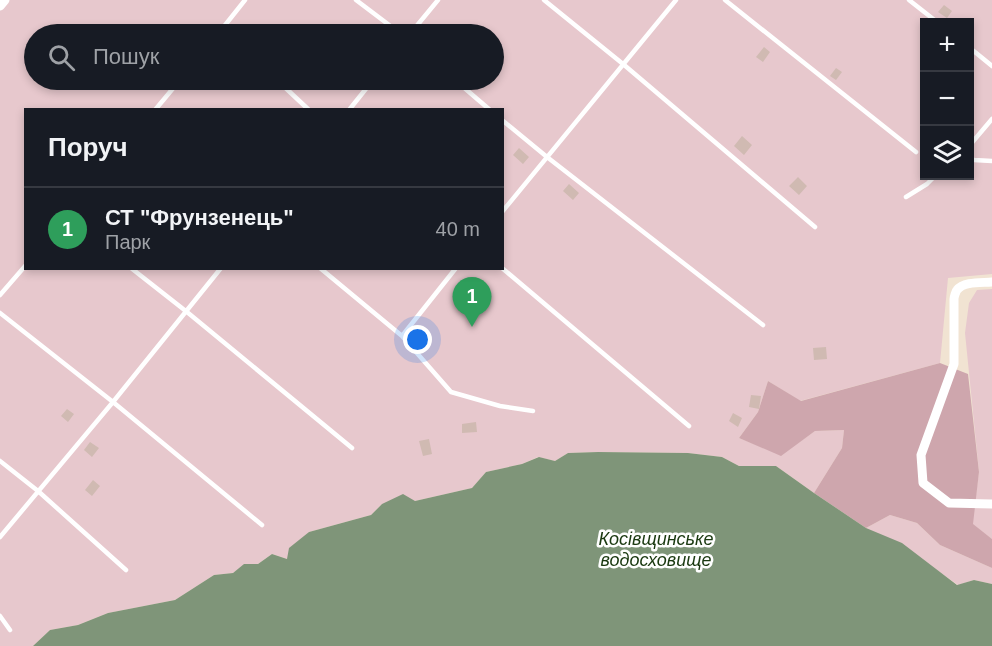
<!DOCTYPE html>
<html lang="uk">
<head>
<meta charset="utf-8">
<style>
  body { margin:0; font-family:Arial,sans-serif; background:#242831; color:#f1f3f6 }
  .controls { position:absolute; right:18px; top:18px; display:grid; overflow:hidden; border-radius:0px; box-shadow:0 3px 9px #0003 }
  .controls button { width:54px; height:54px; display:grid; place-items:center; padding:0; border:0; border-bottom:2px solid #363941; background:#171b24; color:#f1f3f6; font:30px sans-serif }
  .you { position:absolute; left:418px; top:340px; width:21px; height:21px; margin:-15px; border:4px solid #fff; border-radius:50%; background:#1a73e8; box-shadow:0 0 0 9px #1a73e833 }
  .badge { display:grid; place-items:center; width:39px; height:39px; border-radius:50%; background:#5475ea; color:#fff; font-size:20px; font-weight:700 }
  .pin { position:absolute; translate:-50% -50px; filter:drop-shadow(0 2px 3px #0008) }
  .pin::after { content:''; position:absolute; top:32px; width:21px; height:18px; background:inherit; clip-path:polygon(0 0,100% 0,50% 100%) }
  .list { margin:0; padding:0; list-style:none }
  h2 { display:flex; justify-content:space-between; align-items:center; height:78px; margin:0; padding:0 24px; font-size:26px }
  h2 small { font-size:20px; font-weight:400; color:#9ea1a6 }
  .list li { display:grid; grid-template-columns:39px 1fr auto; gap:18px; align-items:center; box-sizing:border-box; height:84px; padding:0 24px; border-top:2px solid #363941 }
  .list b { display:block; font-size:22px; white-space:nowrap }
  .list p { margin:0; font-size:20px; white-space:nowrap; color:#9ea1a6 }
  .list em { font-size:20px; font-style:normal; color:#9ea1a6 }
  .icon { flex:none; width:33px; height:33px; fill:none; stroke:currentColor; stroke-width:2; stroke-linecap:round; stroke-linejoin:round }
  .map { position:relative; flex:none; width:992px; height:646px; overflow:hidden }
  .search { position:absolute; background:#171b24; box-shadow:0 3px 9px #0003; left:24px; top:24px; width:480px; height:66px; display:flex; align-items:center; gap:15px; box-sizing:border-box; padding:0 21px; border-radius:33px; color:#9ea1a6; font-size:22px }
  .panel { position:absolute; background:#171b24; box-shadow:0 3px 9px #0003; left:24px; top:108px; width:480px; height:162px; border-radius:0px }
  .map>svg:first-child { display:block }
</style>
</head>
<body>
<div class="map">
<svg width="992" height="646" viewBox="0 0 992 646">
  <rect width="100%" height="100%" fill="#f1e3d2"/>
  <!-- green -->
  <path fill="#e7c8cd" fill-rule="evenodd" d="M 8,0 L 992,0 L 992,274 L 948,278 L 940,363 L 800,401 L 768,381 L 758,412 L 739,438 L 781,455 L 815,431 L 844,430 L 842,448 L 814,493 L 776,466 L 739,466 L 722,457 L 688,453 L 598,452 L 568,453 L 555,461 L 538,457 L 522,464 L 486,472 L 472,488 L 415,501 L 382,504 L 371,515 L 309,532 L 287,559 L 272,554 L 258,564 L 244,565 L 233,573 L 214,575 L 175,600 L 108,613 L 78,625 L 50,630 L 33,646 L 0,646 L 0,10 ZM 924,22 L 970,22 L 970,176 L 924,176 ZM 34,34 L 494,34 L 494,80 L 34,80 ZM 26,110 L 502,110 L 502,268 L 26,268 Z
    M 992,289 L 992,539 L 972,524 L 979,472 L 965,333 L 969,303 L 977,290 Z
    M 890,515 L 917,523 L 940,545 L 992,568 L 992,584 L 974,580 L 958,585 L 931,566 L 866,528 Z"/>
  <!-- forest -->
  <path fill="#cea6ad" d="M 940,363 L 968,374 L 979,472 L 973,524 L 992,539 L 992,568 L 940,545 L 917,523 L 890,515 L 866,528 L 814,493 L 842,448 L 844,430 L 815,431 L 781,456 L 739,438 L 758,412 L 768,381 L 801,401 Z"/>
  <!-- water -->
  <path fill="#7f9579" d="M 598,452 L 688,453 L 722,457 L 739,466 L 776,466 L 814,493 L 866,528 L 902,543 L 957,585 L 974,580 L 992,584 L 992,646 L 33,646 L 50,630 L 78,625 L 108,613 L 175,600 L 214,575 L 233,573 L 244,564 L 258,564 L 272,554 L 287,559 L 289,548 L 309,532 L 371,515 L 382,504 L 403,494 L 415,501 L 472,488 L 486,472 L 522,464 L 539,457 L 555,461 L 568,453 Z"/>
  <!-- building -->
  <path fill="#d0bab2" d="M 944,5 L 952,11 L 947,18 L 938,12 Z
    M 764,47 L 770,52 L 763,62 L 756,57 Z
    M 836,68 L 842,72 L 836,80 L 830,76 Z
    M 742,136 L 752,145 L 744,155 L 734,146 Z
    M 519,148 L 529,157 L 523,164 L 513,155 Z
    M 798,177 L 807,186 L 799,195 L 789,186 Z
    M 569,184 L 579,193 L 573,200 L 563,191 Z
    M 826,347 L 827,359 L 814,360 L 813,348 Z
    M 751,395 L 761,396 L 759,409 L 749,407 Z
    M 67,409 L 74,414 L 68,422 L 61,416 Z
    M 733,413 L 742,418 L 738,427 L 729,421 Z
    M 476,422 L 477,432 L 462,433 L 462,424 Z
    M 429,439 L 432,454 L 423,456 L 419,441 Z
    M 90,442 L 99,448 L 92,457 L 84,450 Z
    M 93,480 L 100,486 L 92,496 L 85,490 Z"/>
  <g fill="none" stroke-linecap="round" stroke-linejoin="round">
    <!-- lane -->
    <path stroke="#fff" stroke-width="4.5" d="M 356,0 L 401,34
      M 544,0 L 623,64 L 815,227
      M 725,0 L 916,152
      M 909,0 L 937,22
      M 218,34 L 245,0
      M 410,34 L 438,0
      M 970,48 L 992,66
      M 277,80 L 309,110
      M 455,80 L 490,110
      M 155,110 L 180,80
      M 349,110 L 373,80
      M 502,120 L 547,157 L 763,325
      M 970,145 L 992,119
      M 970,158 L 974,160 L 992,161
      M 906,197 L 927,184 L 935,176
      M 502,212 L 676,0
      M 131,268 L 187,312 L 352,448
      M 320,268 L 402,336 L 451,392 L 500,406 L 533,411
      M 502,268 L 689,426
      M 0,295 L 26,265
      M 0,313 L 113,402 L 262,525
      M 402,336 L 456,268
      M 0,461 L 38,491 L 126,570
      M 0,537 L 113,402 L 221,268
      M 0,616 L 10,630"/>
    <!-- street -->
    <path stroke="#fff" stroke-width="9" d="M 0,6 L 5,0
      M 992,282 C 982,283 964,281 957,290 C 956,291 954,297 954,299 L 954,364 L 921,455 L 923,483 L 949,503 L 992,504"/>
  </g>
  <g text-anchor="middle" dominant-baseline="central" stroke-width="5" stroke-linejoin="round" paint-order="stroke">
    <!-- water labels -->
    <g font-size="18" font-style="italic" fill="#1a3910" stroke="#fff">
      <text x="656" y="539">Косівщинське<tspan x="656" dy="21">водосховище</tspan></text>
    </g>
  </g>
</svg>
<div class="controls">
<button>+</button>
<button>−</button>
<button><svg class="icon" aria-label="layers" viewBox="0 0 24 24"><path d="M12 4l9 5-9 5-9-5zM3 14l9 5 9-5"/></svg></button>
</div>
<div class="you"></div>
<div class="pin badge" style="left:472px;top:327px;background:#2e9e5b">1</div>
<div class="search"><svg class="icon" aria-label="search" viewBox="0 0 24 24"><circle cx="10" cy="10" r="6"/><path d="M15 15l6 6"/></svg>Пошук</div>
<section class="panel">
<h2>Поруч<small></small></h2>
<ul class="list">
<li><span class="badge" style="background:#2e9e5b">1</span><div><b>СТ &quot;Фрунзенець&quot;</b><p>Парк</p></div><em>40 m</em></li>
</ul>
</section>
</div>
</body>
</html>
